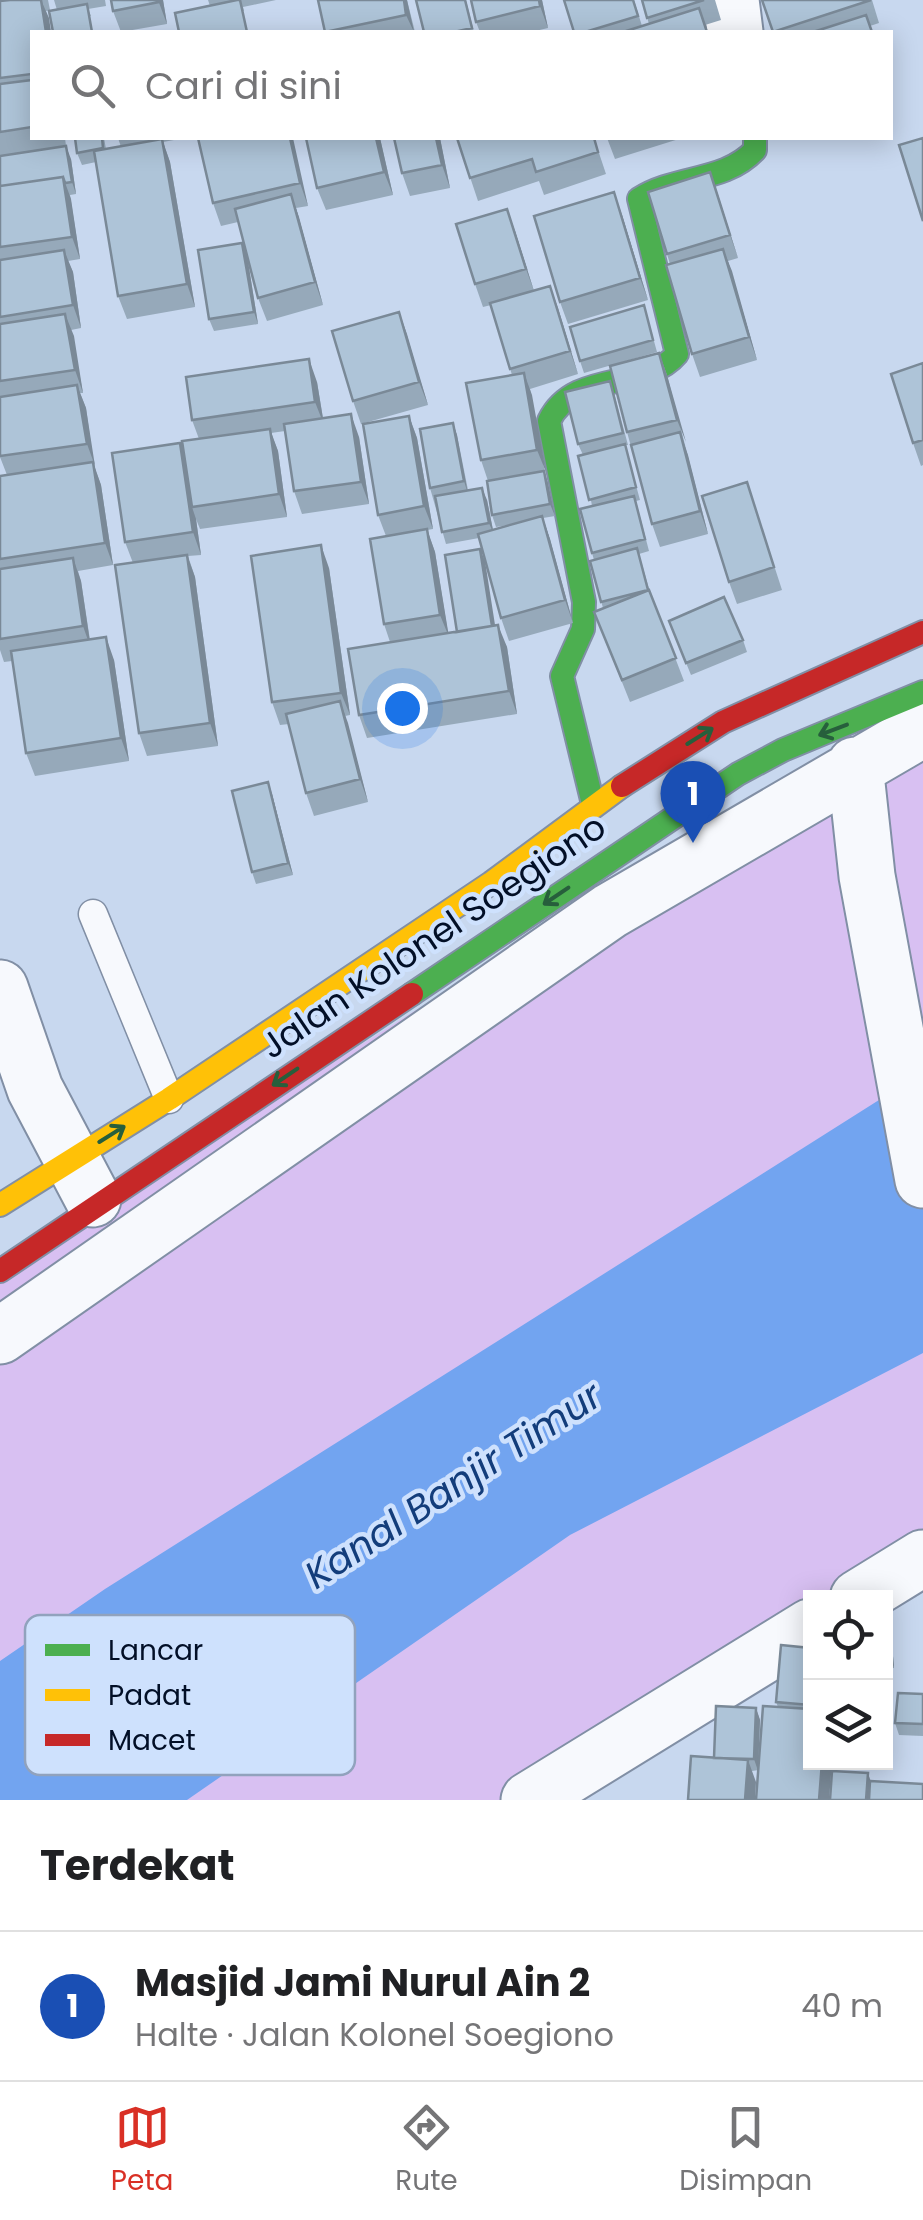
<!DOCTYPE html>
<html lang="id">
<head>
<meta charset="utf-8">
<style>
  body { margin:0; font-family:Poppins,sans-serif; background:#f6f6f6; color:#202124 }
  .controls { position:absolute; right:30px; bottom:30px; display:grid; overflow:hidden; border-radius:0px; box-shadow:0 5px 25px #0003 }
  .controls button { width:90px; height:90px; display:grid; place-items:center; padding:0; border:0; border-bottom:2px solid #e0e0e0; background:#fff; color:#202124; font:50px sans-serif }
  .you { position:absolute; left:402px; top:708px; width:35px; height:35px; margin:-25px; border:8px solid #fff; border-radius:50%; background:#1a73e8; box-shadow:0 0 0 15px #1a73e833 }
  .badge { display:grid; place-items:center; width:65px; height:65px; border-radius:50%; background:#d93025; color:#fff; font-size:32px; font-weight:700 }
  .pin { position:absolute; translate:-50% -82px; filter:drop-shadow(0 2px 5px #0008) }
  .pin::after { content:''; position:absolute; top:52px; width:35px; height:30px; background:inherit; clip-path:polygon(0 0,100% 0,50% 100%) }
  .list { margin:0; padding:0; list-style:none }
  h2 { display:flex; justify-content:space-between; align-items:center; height:130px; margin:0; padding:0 40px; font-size:42px }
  h2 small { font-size:32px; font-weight:400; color:#757577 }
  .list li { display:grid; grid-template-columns:65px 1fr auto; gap:30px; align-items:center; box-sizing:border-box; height:150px; padding:0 40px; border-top:2px solid #e0e0e0 }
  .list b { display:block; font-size:38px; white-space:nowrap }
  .list p { margin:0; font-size:32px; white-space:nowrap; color:#757577 }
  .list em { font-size:32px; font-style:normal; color:#757577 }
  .icon { flex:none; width:55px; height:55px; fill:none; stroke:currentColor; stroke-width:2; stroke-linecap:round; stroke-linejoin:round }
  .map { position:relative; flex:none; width:923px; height:1800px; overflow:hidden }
  .search { position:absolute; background:#fff; box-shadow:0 5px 25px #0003; left:30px; right:30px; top:30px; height:110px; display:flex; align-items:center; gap:25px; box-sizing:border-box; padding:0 35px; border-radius:0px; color:#757577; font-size:38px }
  .sheet { height:280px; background:#fff }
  nav { display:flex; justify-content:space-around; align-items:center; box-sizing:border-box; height:140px; border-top:2px solid #e0e0e0; background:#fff; font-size:28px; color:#757577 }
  nav a { display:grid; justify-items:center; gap:5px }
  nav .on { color:#d93025 }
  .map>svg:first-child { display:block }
</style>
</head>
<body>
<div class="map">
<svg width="923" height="1800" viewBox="0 0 923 1800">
  <rect width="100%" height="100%" fill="#c8d8ef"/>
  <!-- green -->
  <path fill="#d8c0f2" d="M 923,692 L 923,1558 L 858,1597 L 810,1598 L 810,1627 L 529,1800 L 0,1800 L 0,1271 Z"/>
  <!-- water -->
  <path fill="#72a4f0" d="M 923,1080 L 923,1353 L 570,1535 L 187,1800 L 0,1800 L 0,1661 L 105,1589 L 879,1100 Z"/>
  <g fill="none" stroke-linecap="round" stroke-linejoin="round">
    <defs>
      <path id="lane" d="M 93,914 L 169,1099"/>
      <path id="street" d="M 731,0 L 735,32
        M 855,765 L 867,876 L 923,1180
        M 0,988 L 35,1089 L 93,1199
        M 0,1336 L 610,911 L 923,729
        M 858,1598 L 923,1558
        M 529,1800 L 810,1627"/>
      <path id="fast" d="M 593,804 L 562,676 L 583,629 L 584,602 L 549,421 C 574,369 645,392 677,354 L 639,199 C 676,175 724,183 755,150 L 755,138
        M 412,994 L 738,774 L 783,750 L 923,692"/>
      <path id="slow" d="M 0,1205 L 169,1099 L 491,883 L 622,786"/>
      <path id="jam" d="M 622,786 L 723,722 L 923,632
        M 0,1271 L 412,994"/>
    </defs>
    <!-- lane casing -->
    <use href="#lane" stroke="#818fa5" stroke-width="31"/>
    <!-- street casing -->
    <use href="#street" stroke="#818fa5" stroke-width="59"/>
    <!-- fast casing -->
    <use href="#fast" stroke="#818fa5" stroke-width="26"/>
    <!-- slow casing -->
    <use href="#slow" stroke="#818fa5" stroke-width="26"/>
    <!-- jam casing -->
    <use href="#jam" stroke="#818fa5" stroke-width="26"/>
    <!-- lane -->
    <use href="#lane" stroke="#f7f9fd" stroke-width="28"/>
    <!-- street -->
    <use href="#street" stroke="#f7f9fd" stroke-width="55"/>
    <!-- fast -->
    <use href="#fast" stroke="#4caf50" stroke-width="22"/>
    <!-- slow -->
    <use href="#slow" stroke="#ffc107" stroke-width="22"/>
    <!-- jam -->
    <use href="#jam" stroke="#c62828" stroke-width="22"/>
  </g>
  <!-- wall -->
  <path fill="#96a9ba" d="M 0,0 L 48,0 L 50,10 L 46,11 L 51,32 L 32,32 L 32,138 L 65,138 L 66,146 L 0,156 Z
    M 54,0 L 105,0 L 106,6 L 88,9 L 91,16 L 57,10 Z
    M 111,0 L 163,0 L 167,24 L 121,32 L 113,11 Z
    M 208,0 L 276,0 L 243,7 L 244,11 L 210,6 Z
    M 407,0 L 415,32 L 325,32 Z
    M 416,0 L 466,0 L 474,32 L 424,32 Z
    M 542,0 L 548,28 L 531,32 L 480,32 L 476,22 Z
    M 634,0 L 642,26 L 649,24 L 642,0 L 715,0 L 721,20 L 705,25 L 708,32 L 574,32 Z
    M 762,0 L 872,0 L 879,23 L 870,26 L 872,32 L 773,32 Z
    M 75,138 L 104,138 L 106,149 L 121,147 L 118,138 L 185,138 L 163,142 L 170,162 L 195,307 L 127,319 L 118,296 L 96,162 L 82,165 L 77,153 Z
    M 290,138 L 308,206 L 296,208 L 323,305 L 267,321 L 258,298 L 247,256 L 258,324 L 214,331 L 209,319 L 246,253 L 238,222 L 221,226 L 213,203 Z
    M 306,138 L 380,138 L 393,195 L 326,210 L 317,188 Z
    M 440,138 L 450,188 L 410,196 L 402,173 Z
    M 457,138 L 594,138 L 606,174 L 544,195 L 539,181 L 478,201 Z
    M 607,138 L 682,138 L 615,159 Z
    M 71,159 L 76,194 L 70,195 L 80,259 L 68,261 L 73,272 L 81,328 L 71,330 L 83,393 L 80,393 L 86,408 L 94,466 L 101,485 L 113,565 L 78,571 L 81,581 L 90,640 L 114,660 L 129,761 L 35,776 L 26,753 L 12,661 L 4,662 L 0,650 L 0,476 L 7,475 L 0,457 L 0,186 Z
    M 648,192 L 718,195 L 738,258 L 728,261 L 757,360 L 700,377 L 692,354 L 670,264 Z
    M 622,215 L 648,300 L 568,324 L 560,302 Z
    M 515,231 L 534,291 L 550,286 L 578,374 L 530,389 L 545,473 L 548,483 L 555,516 L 543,518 L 550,539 L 573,623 L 509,641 L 501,618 L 479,538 L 446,544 L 430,488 L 453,423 L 457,435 L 468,490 L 487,500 L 493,530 L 515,524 L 496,527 L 492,515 L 488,481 L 481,460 L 512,375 L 491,305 L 483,307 L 475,284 Z
    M 644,305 L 657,352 L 584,373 L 580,361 Z
    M 399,312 L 428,405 L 361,424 L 353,401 Z
    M 659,353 L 667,375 L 708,534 L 660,547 L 652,524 L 627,432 Z
    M 923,363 L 923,465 L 921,466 L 913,443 Z
    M 317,382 L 323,418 L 359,437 L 369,504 L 302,514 L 294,491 L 285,431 L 271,433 L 278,451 L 287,517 L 200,529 L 196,519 L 201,555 L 188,556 L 195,577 L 218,746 L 147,756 L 139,733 L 133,563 L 125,542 L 180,443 L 184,454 L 199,439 L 192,420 Z
    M 614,393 L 628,445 L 625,445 L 640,500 L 636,501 L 649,551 L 639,554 L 650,592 L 684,681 L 630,702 L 594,612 L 603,608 L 590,561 L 594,560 L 592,553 L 592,506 L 583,455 L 578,444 Z
    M 409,416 L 417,438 L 433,529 L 427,530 L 435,552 L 448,633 L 495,625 L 507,647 L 517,714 L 367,738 L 359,715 L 390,642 L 384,624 L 386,536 L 378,515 Z
    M 747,482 L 782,590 L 737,604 L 729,582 Z
    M 329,568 L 350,715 L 345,716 L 368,802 L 314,816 L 306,793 L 289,724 L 280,725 L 272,702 Z
    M 669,621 L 743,640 L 747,652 L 691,675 Z
    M 272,794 L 293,875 L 256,884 L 252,872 Z
    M 886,1609 L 890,1620 L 894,1668 L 886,1669 Z
    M 810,1648 L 810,1762 L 752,1771 L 714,1758 L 756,1708 L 760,1720 L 758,1769 L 778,1707 L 776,1702 Z
    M 923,1694 L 923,1736 L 899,1735 L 895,1723 Z
    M 842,1762 L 876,1762 L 875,1766 L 842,1764 Z"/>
  <!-- shaded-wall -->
  <path fill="#7a8997" d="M 41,0 L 49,18 L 51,32 L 46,32 Z
    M 158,0 L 163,0 L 167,24 Z
    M 404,0 L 407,0 L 414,32 L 406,15 Z
    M 539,0 L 542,0 L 548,28 L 540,6 Z
    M 290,138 L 293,138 L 308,206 L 300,183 Z
    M 376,138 L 380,138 L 393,195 L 384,172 Z
    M 436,138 L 440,138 L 450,188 L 442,165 Z
    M 162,139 L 170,162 L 195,307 L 187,284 Z
    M 66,146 L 71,159 L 76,194 L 72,182 Z
    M 710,172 L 718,195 L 738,258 L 730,235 Z
    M 63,177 L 71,199 L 80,259 L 72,237 Z
    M 614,192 L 622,215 L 648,300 L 640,278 Z
    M 291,194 L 299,217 L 323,305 L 315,282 Z
    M 507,209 L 515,231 L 534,291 L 526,269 Z
    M 242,243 L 247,255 L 258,324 L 254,312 Z
    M 723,249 L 732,271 L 757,360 L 749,337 Z
    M 64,250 L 73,272 L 81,328 L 73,305 Z
    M 550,286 L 558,308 L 578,374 L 570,351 Z
    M 399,312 L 407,334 L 428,405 L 419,382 Z
    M 65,314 L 74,336 L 83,393 L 75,370 Z
    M 659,353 L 667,375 L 686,442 L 677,420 Z
    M 309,359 L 317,382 L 324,425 L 315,402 Z
    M 524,373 L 532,395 L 546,472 L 537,450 Z
    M 77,385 L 86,408 L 95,466 L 87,444 Z
    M 351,414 L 359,437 L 369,504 L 361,482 Z
    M 409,416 L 417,438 L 433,529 L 424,506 Z
    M 453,423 L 457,435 L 468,494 L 464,481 Z
    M 270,429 L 278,451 L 287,517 L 279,494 Z
    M 680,432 L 688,455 L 708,534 L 700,511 Z
    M 180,443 L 188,466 L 192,507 L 196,519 L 201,555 L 193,532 Z
    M 93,462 L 101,485 L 113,565 L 105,543 Z
    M 544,471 L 548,483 L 555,516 L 550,504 Z
    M 482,488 L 487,500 L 494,535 L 489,523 Z
    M 542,516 L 550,539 L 573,623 L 565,600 Z
    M 427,529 L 435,552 L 449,637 L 440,615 Z
    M 321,545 L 329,568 L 350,715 L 341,693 Z
    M 480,549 L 485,561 L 498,644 L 493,632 Z
    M 187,555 L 195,577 L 218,746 L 210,723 Z
    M 73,558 L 81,581 L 91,649 L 83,626 Z
    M 498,625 L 507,647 L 517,714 L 509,691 Z
    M 106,637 L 114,660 L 129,761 L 121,738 Z
    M 340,701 L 348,723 L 368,802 L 360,779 Z
    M 268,782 L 272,794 L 293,875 L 288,863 Z
    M 886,1609 L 890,1620 L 894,1668 L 890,1656 Z
    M 756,1708 L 760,1720 L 758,1771 L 754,1759 Z
    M 748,1760 L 756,1782 L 755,1800 L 745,1800 Z
    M 822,1762 L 832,1762 L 829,1800 L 819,1800 Z
    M 868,1773 L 872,1785 L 871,1800 L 866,1800 Z"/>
  <!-- building -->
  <path fill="#aec4d8" stroke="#7a8997" stroke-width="2.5" d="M 10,0 L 41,0 L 46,32 L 32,32 L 32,74 L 0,78 L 0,1 Z
    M 111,0 L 158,0 L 159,2 L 113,11 Z
    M 237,0 L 240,0 L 247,32 L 179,32 L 175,13 Z
    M 318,0 L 404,0 L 406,15 L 325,32 Z
    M 416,0 L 465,0 L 472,28 L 454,32 L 424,32 Z
    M 471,0 L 539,0 L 540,6 L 476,22 Z
    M 564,0 L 633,0 L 638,16 L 585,32 L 574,32 Z
    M 642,0 L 704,0 L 647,18 Z
    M 762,0 L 871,0 L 773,32 Z
    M 87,4 L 92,32 L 53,32 L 49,11 Z
    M 699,8 L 707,32 L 623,32 Z
    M 866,15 L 872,32 L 813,32 Z
    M 32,80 L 32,127 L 0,132 L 0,84 Z
    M 75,138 L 102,138 L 103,148 L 77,153 Z
    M 198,138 L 290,138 L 300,183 L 213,203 Z
    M 306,138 L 376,138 L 384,172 L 317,188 Z
    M 394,138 L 436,138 L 442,165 L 402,173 Z
    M 457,138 L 594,138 L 598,152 L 536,172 L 532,159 L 470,178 Z
    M 923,138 L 923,221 L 899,145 Z
    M 162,139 L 187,284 L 118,296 L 94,151 Z
    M 66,146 L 72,182 L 65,183 L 63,177 L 0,186 L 0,156 Z
    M 710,172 L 730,235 L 667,254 L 648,192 Z
    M 63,177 L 72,237 L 0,247 L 0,186 Z
    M 614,192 L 640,278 L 560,302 L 534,216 Z
    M 291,194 L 315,282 L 258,298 L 235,209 Z
    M 507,209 L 526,269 L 475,284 L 456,224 Z
    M 242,243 L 254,312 L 209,319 L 198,250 Z
    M 723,249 L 749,337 L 692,354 L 666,265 Z
    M 64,250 L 73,305 L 0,317 L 0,260 Z
    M 550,286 L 570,351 L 510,369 L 490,303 Z
    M 644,305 L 653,340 L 580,361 L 570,327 Z
    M 399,312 L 419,382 L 353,401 L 332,331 Z
    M 65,314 L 75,370 L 0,381 L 0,324 Z
    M 659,353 L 677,420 L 627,432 L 610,366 Z
    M 309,359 L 315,402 L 192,420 L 186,377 Z
    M 923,363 L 923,440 L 913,443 L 891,374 Z
    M 524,373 L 537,450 L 481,460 L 466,383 Z
    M 610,381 L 623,433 L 578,444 L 565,392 Z
    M 77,385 L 87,444 L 0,456 L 0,397 Z
    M 351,414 L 361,482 L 294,491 L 284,424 Z
    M 409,416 L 424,506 L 378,515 L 363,424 Z
    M 453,423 L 464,481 L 430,488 L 420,429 Z
    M 270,429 L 279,494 L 192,507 L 182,441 Z
    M 680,432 L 700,511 L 652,524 L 631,445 Z
    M 180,443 L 193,532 L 125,542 L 112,453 Z
    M 625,444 L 636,487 L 589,500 L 578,456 Z
    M 93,462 L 105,543 L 0,559 L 0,476 Z
    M 544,471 L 550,504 L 492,515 L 487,481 Z
    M 747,482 L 774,567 L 729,582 L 702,496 Z
    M 482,488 L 489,523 L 442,532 L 435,496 Z
    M 634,496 L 645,539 L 592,553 L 580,509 Z
    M 542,516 L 565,600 L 501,618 L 478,534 Z
    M 427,529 L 440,615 L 384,624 L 370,539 Z
    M 321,545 L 341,693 L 272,702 L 251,556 Z
    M 637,548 L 648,590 L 601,602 L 590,561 Z
    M 480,549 L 492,626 L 457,632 L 445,555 Z
    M 187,555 L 210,723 L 139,733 L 115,565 Z
    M 73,558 L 83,626 L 0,639 L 0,569 Z
    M 649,590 L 676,658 L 622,680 L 594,612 Z
    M 724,597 L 743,640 L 686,663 L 669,621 Z
    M 498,625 L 509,691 L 359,715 L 348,649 Z
    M 106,637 L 121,738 L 26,753 L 11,651 Z
    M 340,701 L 360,779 L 306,793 L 286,714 Z
    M 268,782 L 288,863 L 252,872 L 232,791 Z
    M 886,1612 L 890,1656 L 886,1656 Z
    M 781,1645 L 810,1648 L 810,1705 L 776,1702 Z
    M 898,1693 L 923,1694 L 923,1724 L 895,1723 Z
    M 716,1706 L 756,1708 L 754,1759 L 714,1758 Z
    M 763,1706 L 810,1709 L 810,1762 L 822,1762 L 819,1800 L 756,1800 Z
    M 691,1756 L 748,1760 L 745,1800 L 688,1800 Z
    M 832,1771 L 868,1773 L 866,1800 L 830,1800 Z
    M 870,1781 L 923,1784 L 923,1800 L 869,1800 Z"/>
  <!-- one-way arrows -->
  <defs><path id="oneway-shaft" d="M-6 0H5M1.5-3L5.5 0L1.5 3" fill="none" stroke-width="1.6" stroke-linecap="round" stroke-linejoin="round" transform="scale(2.5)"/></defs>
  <g stroke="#275f3c">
    <use href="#oneway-shaft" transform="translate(833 730) rotate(159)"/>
    <use href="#oneway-shaft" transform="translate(700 736) rotate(-32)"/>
    <use href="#oneway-shaft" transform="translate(556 896) rotate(146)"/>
    <use href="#oneway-shaft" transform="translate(285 1077) rotate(146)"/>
    <use href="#oneway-shaft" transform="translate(112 1134) rotate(-32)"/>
  </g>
  <g text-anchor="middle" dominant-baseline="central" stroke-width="9" stroke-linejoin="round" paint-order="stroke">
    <!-- street labels -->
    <g font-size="35" fill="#020f27" stroke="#cee1fd">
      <text transform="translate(433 936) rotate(-34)">Jalan Kolonel Soegiono</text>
    </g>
    <!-- water labels -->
    <g font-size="38" font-style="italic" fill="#133d7b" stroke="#cee1fd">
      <text transform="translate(453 1485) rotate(-33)">Kanal Banjir Timur</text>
    </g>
  </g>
  <!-- legend -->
  <rect x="25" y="1615" width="330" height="160" rx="15" fill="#cee1fd" stroke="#91a2bd" stroke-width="2.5"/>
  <rect x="45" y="1644" width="45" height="12" fill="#4caf50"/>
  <rect x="45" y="1689" width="45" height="12" fill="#ffc107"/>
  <rect x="45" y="1734" width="45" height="12" fill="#c62828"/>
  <g font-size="28" fill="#020f27">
    <text x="108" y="1660">Lancar</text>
    <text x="108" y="1705">Padat</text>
    <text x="108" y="1750">Macet</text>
  </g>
</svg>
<div class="controls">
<button><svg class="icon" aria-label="locate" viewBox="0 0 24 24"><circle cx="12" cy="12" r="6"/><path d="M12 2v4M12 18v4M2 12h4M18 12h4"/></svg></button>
<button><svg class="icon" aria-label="layers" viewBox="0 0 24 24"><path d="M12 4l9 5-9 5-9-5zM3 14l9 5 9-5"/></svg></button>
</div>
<div class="you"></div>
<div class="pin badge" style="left:693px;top:843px;background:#1a4fb4">1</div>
<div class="search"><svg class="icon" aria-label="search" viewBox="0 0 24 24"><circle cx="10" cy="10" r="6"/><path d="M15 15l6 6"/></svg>Cari di sini</div>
</div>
<section class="sheet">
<h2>Terdekat<small></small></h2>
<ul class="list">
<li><span class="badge" style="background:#1a4fb4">1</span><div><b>Masjid Jami Nurul Ain 2</b><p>Halte · Jalan Kolonel Soegiono</p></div><em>40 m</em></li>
</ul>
</section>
<nav>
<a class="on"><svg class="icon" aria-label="map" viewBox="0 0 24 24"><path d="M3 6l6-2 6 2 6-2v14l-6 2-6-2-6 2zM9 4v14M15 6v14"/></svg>Peta</a>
<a><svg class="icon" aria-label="directions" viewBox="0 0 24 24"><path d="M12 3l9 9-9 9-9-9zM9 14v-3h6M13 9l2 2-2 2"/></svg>Rute</a>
<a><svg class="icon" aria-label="saved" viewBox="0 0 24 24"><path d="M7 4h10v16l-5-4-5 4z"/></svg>Disimpan</a>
</nav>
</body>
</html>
